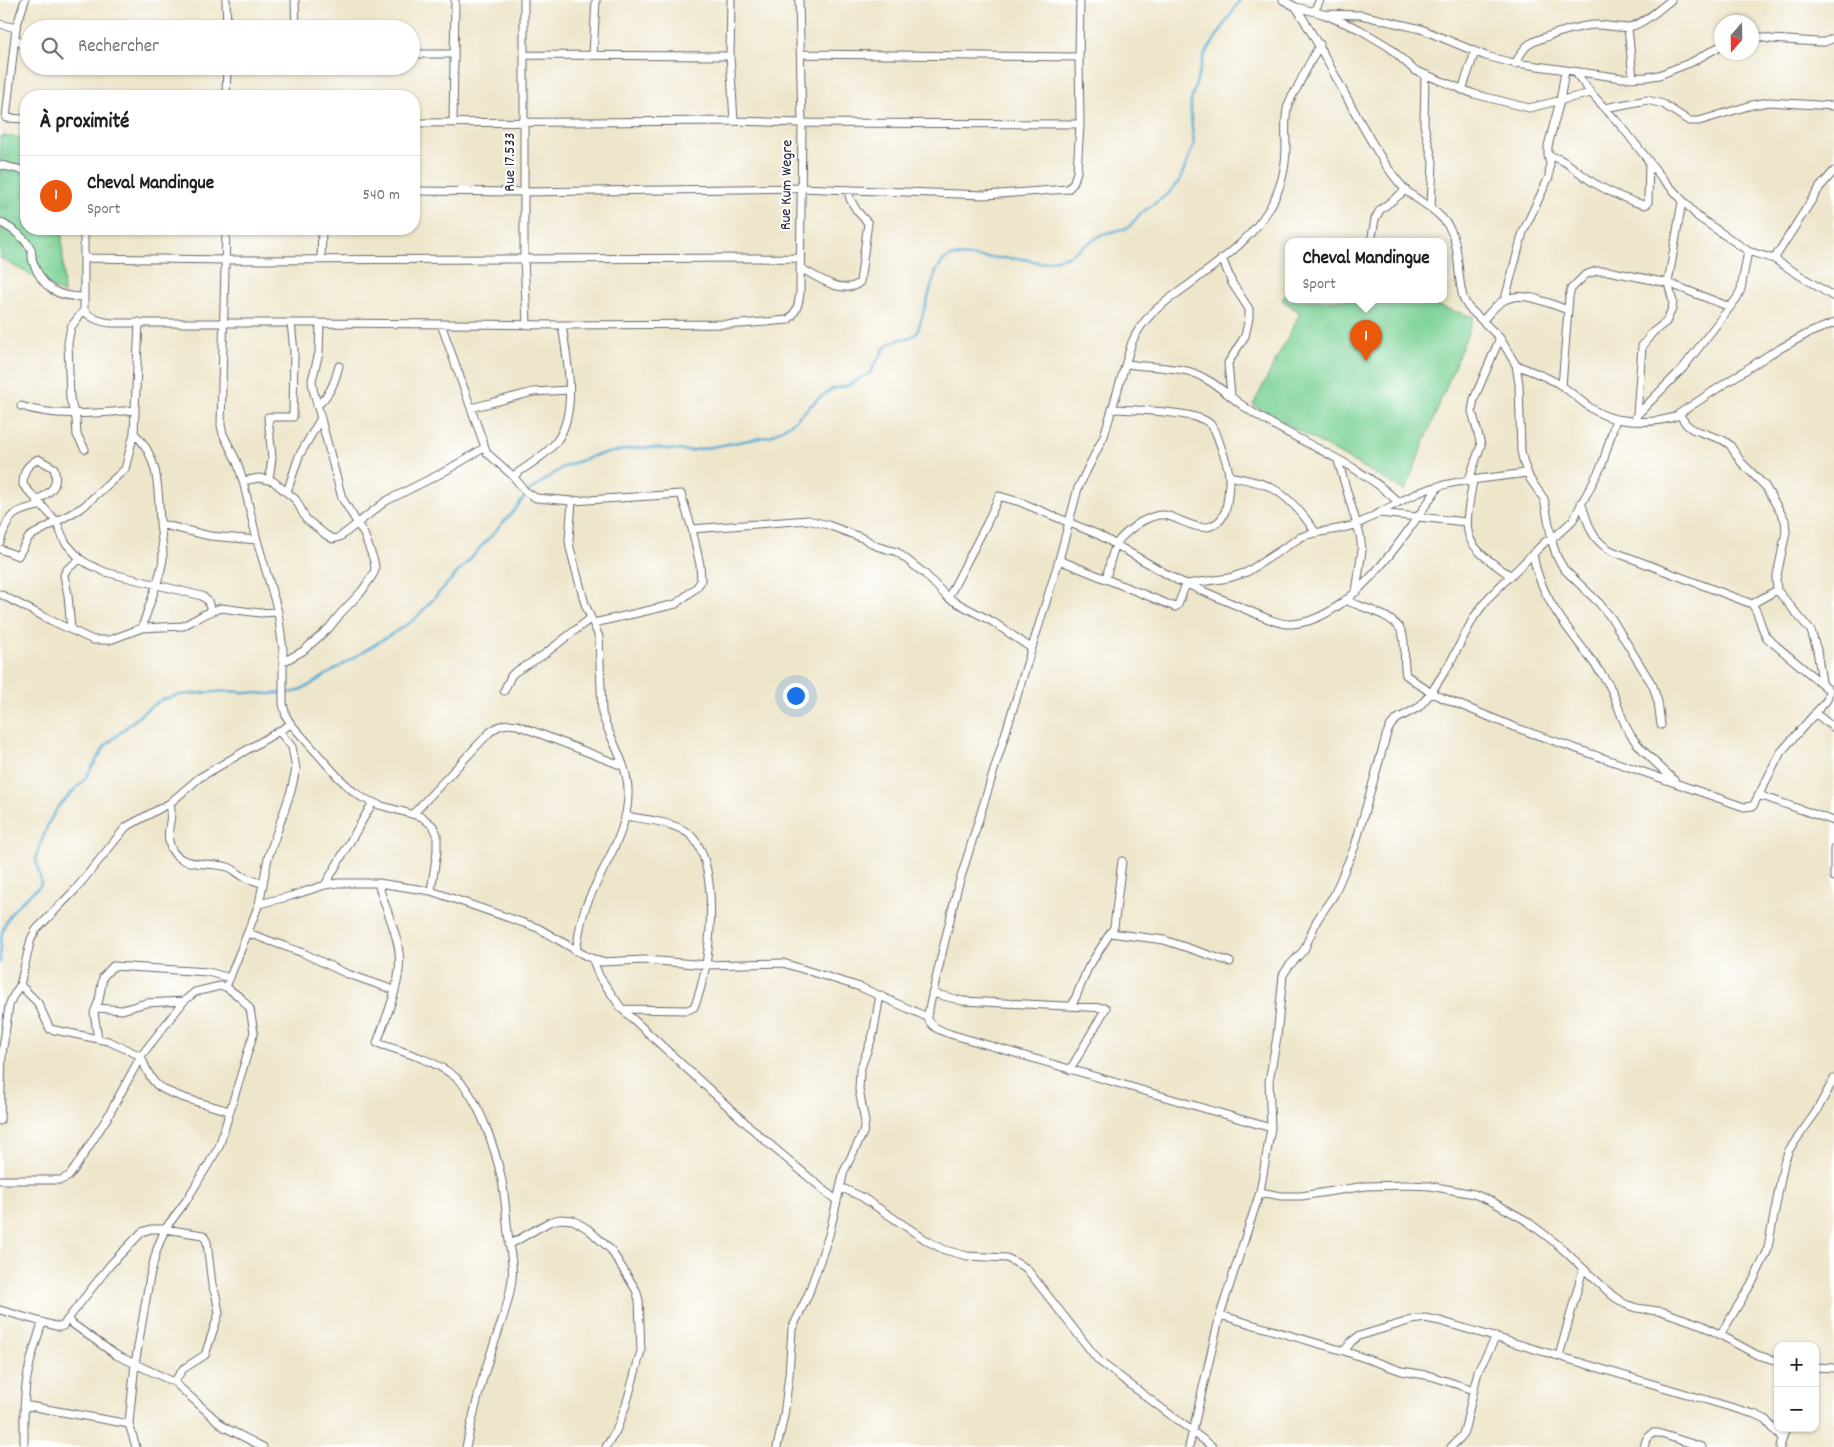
<!DOCTYPE html>
<html lang="fr">
<head>
<meta charset="utf-8">
<style>
  body { margin:0; font-family:Dekko,sans-serif; background:#f6f6f6; color:#202124 }
  .controls { position:absolute; right:15px; bottom:15px; display:grid; overflow:hidden; border-radius:10px; box-shadow:0 1px 4px #0004 }
  .controls button { width:45px; height:45px; display:grid; place-items:center; padding:0; border:0; border-bottom:1px solid #e0e0e0; background:#fff; color:#202124; font:25px sans-serif }
  .compass { position:absolute; left:1714px; top:15px; width:45px; height:45px; border-radius:50%; background:#fff; box-shadow:0 1px 4px #0004; rotate:200deg }
  .you { position:absolute; left:795px; top:695px; width:18px; height:18px; margin:-12px; border:4px solid #fff; border-radius:50%; background:#1a73e8; box-shadow:0 0 0 8px #1a73e833 }
  .badge { display:grid; place-items:center; width:32px; height:32px; border-radius:50%; background:#ea580c; color:#fff; font-size:16px; font-weight:700 }
  .pin { position:absolute; translate:-50% -41px; filter:drop-shadow(0 1px 2px #0008) }
  .pin::after { content:''; position:absolute; top:26px; width:18px; height:15px; background:inherit; clip-path:polygon(0 0,100% 0,50% 100%) }
  .popup { position:absolute; left:1285px; top:238px; width:162px; height:65px; box-sizing:border-box; display:grid; place-content:center; border-radius:10px; background:#fff; filter:drop-shadow(0 1px 4px #0005); font-size:16px; white-space:nowrap; color:#757577 }
  .popup b { font-size:19px; color:#202124 }
  .popup::after { content:''; position:absolute; left:50%; top:100%; margin-left:-10px; border:10px solid transparent; border-top-color:#fff }
  .list { margin:0; padding:0; list-style:none }
  h2 { display:flex; justify-content:space-between; align-items:center; height:65px; margin:0; padding:0 20px; font-size:21px }
  h2 small { font-size:16px; font-weight:400; color:#757577 }
  .list li { display:grid; grid-template-columns:32px 1fr auto; gap:15px; align-items:center; box-sizing:border-box; height:80px; padding:0 20px; border-top:1px solid #e0e0e0 }
  .list b { display:block; font-size:19px; white-space:nowrap }
  .list p { margin:0; font-size:16px; white-space:nowrap; color:#757577 }
  .list em { font-size:16px; font-style:normal; color:#757577 }
  .icon { flex:none; width:28px; height:28px; fill:none; stroke:currentColor; stroke-width:2; stroke-linecap:round; stroke-linejoin:round }
  .map { position:relative; flex:none; width:1834px; height:1447px; overflow:hidden }
  .search { position:absolute; background:#fff; box-shadow:0 1px 4px #0004; left:20px; top:20px; width:400px; height:55px; display:flex; align-items:center; gap:12px; box-sizing:border-box; padding:0 18px; border-radius:28px; color:#757577; font-size:19px }
  .panel { position:absolute; background:#fff; box-shadow:0 1px 4px #0004; left:20px; top:90px; width:400px; height:145px; border-radius:20px }
  .map>svg:first-child { display:block }
</style>
</head>
<body>
<div class="map">
<svg width="1834" height="1447" viewBox="0 0 1834 1447">
  <defs>
    <pattern id="park-tufts" width="24" height="20" patternUnits="userSpaceOnUse" patternTransform="scale(1.25)"><rect width="24" height="20" fill="#7dd397"/><path d="M3 7l-1-3M5 7V3M7 7l1-3M15 17l-1-3M17 17v-4M19 17l1-3" fill="none" stroke="#6cb583"/></pattern>
  </defs>
  <rect width="100%" height="100%" fill="#fff"/>
  <filter id="ink" filterUnits="userSpaceOnUse"><feTurbulence type="fractalNoise" baseFrequency=".02" numOctaves="2"/><feDisplacementMap in="SourceGraphic" scale="10" xChannelSelector="R" yChannelSelector="G"/><feConvolveMatrix kernelMatrix="1 2 1 2 8 2 1 2 1" color-interpolation-filters="sRGB"/></filter>
  <filter id="wash" filterUnits="userSpaceOnUse"><feTurbulence type="fractalNoise" baseFrequency=".0096" numOctaves="4" result="noise"/><feDisplacementMap in="SourceGraphic" scale="20" xChannelSelector="R" yChannelSelector="G"/><feGaussianBlur stdDeviation="1.12" result="paint"/><feColorMatrix in="noise" values="0 0 0 0 0 0 0 0 0 0 0 0 0 0 0 0 0 1.4 0 .05"/><feComposite in="paint" operator="in"/></filter>
  <g filter="url(#wash)">
    <rect width="100%" height="100%" fill="#eee6cb"/>
    <!-- grass -->
    <path fill="#7dd397" stroke="#507a69" d="M 1288,290 L 1288,300 L 1418,300 L 1474,317 L 1405,491 L 1253,405 L 1300,313 L 1282,300 Z"/>
    <!-- park -->
    <path fill="url(#park-tufts)" stroke="#507a69" d="M 0,136 L 26,138 L 26,229 L 62,229 L 64,294 L 0,258 Z"/>
    <g fill="none" stroke-linecap="round" stroke-linejoin="round">
      <!-- stream -->
      <path stroke="#56abd2" stroke-width="2.5" d="M 0,948 C 1,917 18,903 40,886 L 41,882 L 36,859 L 38,850 L 49,822 L 58,807 L 85,779 L 105,746 L 146,710 L 161,700 L 180,695 L 226,691 L 270,694 L 295,692 L 310,685 L 414,620 L 513,512 L 529,491 L 563,467 L 596,455 L 635,448 L 655,448 L 690,451 L 771,436 L 793,422 L 819,398 L 832,389 L 847,386 L 870,373 L 884,349 L 889,344 L 901,339 L 909,338 L 917,333 L 936,271 L 944,260 L 952,256 L 1024,259 L 1041,263 L 1068,256 L 1103,234 L 1128,228 L 1140,214 L 1168,194 L 1180,180 L 1194,144 L 1191,119 L 1191,101 L 1204,56 L 1240,0
        M 0,948 L 0,963"/>
    </g>
  </g>
  <g filter="url(#ink)">
    <g fill="none" stroke-linecap="round" stroke-linejoin="round">
      <defs>
        <path id="street" d="M 25,0 L 16,28 L 6,118 L 26,119
          M 226,0 L 227,29
          M 295,0 L 296,29
          M 524,0 L 524,259 L 527,324
          M 731,0 L 730,56 L 734,121
          M 1283,0 L 1296,7 L 1323,14 L 1359,29 L 1389,47 L 1414,70 L 1474,94 L 1529,108 L 1591,93
          M 1296,7 C 1329,59 1353,115 1386,165 C 1392,174 1400,185 1408,192 C 1423,204 1441,212 1450,229 C 1461,250 1456,277 1464,300 L 1468,307 L 1500,338 L 1516,365 L 1519,384 L 1521,451 L 1524,464 L 1530,479 L 1544,499 L 1553,545 L 1557,557 L 1564,569 L 1599,603 L 1612,619 L 1653,686 L 1658,702 L 1661,725
          M 1314,11 L 1320,0
          M 1323,14 L 1361,15 L 1421,29 L 1486,56 L 1509,62 L 1622,78 L 1647,77 L 1659,75 L 1692,62 L 1722,45
          M 0,24 L 16,28
          M 1628,27 L 1633,78
          M 1752,35 L 1770,39 L 1818,42 L 1825,42 L 1834,38
          M 15,38 L 29,50
          M 411,54 L 454,54
          M 801,54 L 1079,57
          M 524,55 L 730,56
          M 593,55 L 596,0
          M 1515,64 C 1519,57 1522,50 1528,45 C 1540,37 1579,26 1594,25 C 1605,24 1618,29 1629,27 C 1643,24 1660,9 1671,0
          M 1575,72 L 1591,93 L 1623,128 L 1662,178 L 1698,217 L 1748,251 L 1774,259 L 1834,297
          M 1425,75 L 1424,125 L 1433,162 L 1431,207
          M 1462,90 L 1475,52
          M 226,96 L 227,66
          M 1605,108 L 1647,100 L 1663,104 L 1689,121 L 1699,121 L 1752,105 L 1769,102 L 1834,106
          M 414,123 L 734,121 L 802,123 L 1080,124
          M 453,123 L 455,0
          M 1548,156 C 1566,158 1579,174 1594,183 C 1611,193 1626,200 1644,205 L 1647,204 L 1648,202 L 1649,161
          M 0,165 L 26,171
          M 414,191 L 524,192 L 800,188 L 985,195 L 1068,189 L 1073,184 L 1077,172 L 1080,124 L 1079,57 L 1080,0
          M 0,222 C 12,229 22,235 30,247 C 33,252 31,257 33,262 C 43,289 57,297 84,297
          M 226,229 L 221,425 L 223,434 L 237,462 L 243,481 L 257,540 L 278,612 L 283,650 L 283,704 L 286,716 L 291,724 L 339,778 L 354,792 L 363,798 L 379,805 L 422,817 L 433,826 L 437,834 L 437,851 L 431,891
          M 1371,242 L 1375,219 L 1380,210 L 1406,190
          M 85,258 L 226,260 L 800,258
          M 1222,258 L 1232,283 L 1249,309 L 1249,318 L 1245,336 L 1228,363 L 1231,396
          M 321,259 L 322,229
          M 1774,259 L 1820,187 L 1834,171
          M 800,268 C 816,276 844,297 860,282 L 868,223 L 857,211 L 850,199 L 848,190
          M 1505,299 L 1523,232 L 1549,177 L 1550,163 L 1548,156 L 1548,146 L 1560,101 L 1565,71
          M 84,310 C 91,319 101,322 112,323 L 320,323 L 562,325 L 741,324 L 788,320 C 797,312 799,303 800,292 L 802,123 L 799,0
          M 84,310 L 71,327 L 68,343 L 70,399 L 76,419 L 77,435 L 85,449
          M 84,310 L 84,229
          M 1483,320 C 1489,314 1495,305 1503,301 C 1523,289 1549,304 1568,310
          M 441,324 L 487,453 L 513,476 L 525,491 L 536,498 L 572,501 L 569,540 L 570,548 L 585,604 L 599,637 L 602,713 C 609,738 627,762 628,789 C 630,832 601,868 586,906 C 580,920 579,936 576,951
          M 1127,364 C 1145,367 1175,367 1191,372 C 1214,380 1229,397 1249,410 C 1296,442 1357,461 1398,502
          M 1516,365 C 1531,371 1546,376 1559,384 C 1581,398 1588,412 1616,419
          M 1562,386 L 1569,297 L 1571,289 L 1585,275 L 1596,271 L 1608,271 L 1668,283 L 1730,307
          M 21,406 C 57,418 97,413 135,410
          M 317,406 C 331,393 334,384 339,366
          M 471,408 L 533,392 L 569,390
          M 1679,414 L 1686,424 L 1692,429 L 1723,440 L 1730,445 L 1741,462 L 1765,486 L 1785,520 L 1786,532 L 1776,580 L 1777,590 L 1811,631 L 1817,650 L 1822,682
          M 1637,415 L 1642,346 L 1653,332 L 1666,322 L 1672,309 L 1673,302 L 1668,283 L 1682,202
          M 1636,416 L 1683,368 L 1737,298 L 1741,289 L 1748,251
          M 1338,461 L 1360,535 L 1362,550 L 1356,592
          M 513,476 C 527,466 545,456 556,442 C 579,412 567,360 562,325
          M 1229,476 C 1242,479 1256,481 1268,486 C 1288,495 1304,515 1316,533
          M 269,479 L 272,458 L 268,417 L 293,417 L 294,351 L 291,323
          M 243,481 L 259,478 L 273,481 L 296,500 L 306,519 L 326,535 L 333,539 L 340,537 L 386,501 L 442,473 L 484,448
          M 1473,481 C 1463,538 1461,542 1511,576
          M 1468,482 L 1481,445 L 1472,411 L 1474,399 L 1500,338
          M 287,492 L 299,456 L 321,418
          M 38,500 C 52,491 59,486 54,468 L 38,459 C 26,466 23,471 23,485 L 56,521 L 65,542 L 80,559 L 88,564 L 105,572 L 202,596 L 208,601 L 211,612
          M 572,501 L 681,494 L 692,529 L 700,565 L 701,581 L 697,587 L 676,604 L 594,623
          M 1379,513 L 1466,522
          M 160,524 L 210,536 L 257,540
          M 692,529 L 808,520 L 828,525 L 865,539 L 876,546 L 897,552 L 925,574 L 948,598 L 993,622 L 1031,648
          M 0,542 C 9,513 12,512 42,505
          M 0,549 L 18,556 L 29,537 L 83,507 L 125,469 L 134,433 L 139,322
          M 1533,554 C 1541,607 1582,642 1609,685 C 1618,701 1621,722 1632,737 C 1644,754 1661,767 1675,781
          M 1059,560 L 1175,607 L 1178,605 L 1186,584 L 1229,578 L 1247,572 L 1301,537 C 1319,530 1339,531 1357,524 C 1381,514 1403,497 1429,489 C 1460,479 1495,478 1526,473
          M 1106,579 C 1109,568 1111,553 1117,543 C 1123,534 1131,529 1139,523 C 1146,519 1156,514 1164,515 C 1182,518 1201,536 1218,522 C 1228,515 1228,494 1229,483 C 1230,471 1226,461 1222,450 C 1219,442 1216,428 1209,423 C 1195,411 1132,410 1112,409
          M 0,594 L 50,620 L 93,640 L 110,640 L 142,628 C 148,607 157,587 162,565 C 165,552 161,537 160,523 C 158,491 160,457 134,433
          M 948,598 L 987,523 L 999,496 L 1020,502 L 1099,535 L 1177,580 L 1266,618 C 1275,621 1283,625 1292,624 C 1353,620 1407,532 1439,486
          M 1345,600 C 1362,608 1400,616 1403,636 C 1406,648 1403,662 1406,675 L 1431,693 L 1514,727 L 1744,807 L 1753,806 L 1781,752 L 1827,700 L 1829,690 L 1767,638 C 1760,627 1760,614 1752,604 L 1612,551 C 1590,539 1589,525 1581,502
          M 1752,604 L 1777,590
          M 142,628 L 183,626 L 205,614 L 221,608 L 260,613 L 278,612
          M 71,630 L 68,595 L 64,575 L 66,570 L 80,559
          M 283,662 L 303,651 L 329,628 L 341,613 L 362,591 L 374,573 L 375,568 L 374,561 L 364,534 L 342,498 L 313,389 L 312,380 L 319,353 L 320,323
          M 504,691 L 511,676 L 515,672 L 542,656 L 591,618
          M 1815,713 L 1834,728
          M 1759,795 L 1834,821
          M 170,803 C 174,818 166,828 169,841 C 174,870 206,861 228,867 C 234,869 238,874 244,877 C 250,880 257,881 263,884
          M 413,814 L 489,733 C 498,725 505,723 517,725 L 623,766
          M 1834,849 L 1834,877
          M 378,883 C 384,905 394,924 398,946 C 405,976 387,1014 377,1043 C 403,1052 432,1059 454,1076 C 478,1094 496,1151 502,1181 C 506,1200 506,1222 509,1241 C 510,1254 514,1265 512,1279 C 509,1306 497,1333 489,1359 C 479,1388 473,1417 466,1447
          M 325,885 L 373,802
          M 259,904 L 291,896 L 325,885 L 338,883 L 378,883 L 431,891 L 538,928 L 586,956 L 601,962 L 645,960 L 707,965 L 783,963 L 860,987 L 927,1017
          M 248,933 L 303,953 L 345,973 L 394,990
          M 1110,933 L 1164,940 L 1230,962
          M 593,960 L 599,976 L 622,1009 L 761,1137 L 837,1201
          M 20,985 L 38,1003 L 50,1029 L 108,1041 L 141,1056 C 145,1066 148,1076 156,1084 C 168,1096 211,1105 229,1111
          M 226,987 L 259,904 L 268,858 L 291,791 L 296,769 L 292,747 L 279,731
          M 932,993 L 963,1001 L 983,1002 L 1106,1008 L 1070,1070
          M 1072,1006 L 1088,968 L 1114,927 L 1122,861
          M 96,1008 L 122,1010 L 146,1003 L 184,1001
          M 622,1009 L 688,1010 L 694,1007 C 711,971 723,860 688,833 C 673,822 644,819 625,816
          M 98,1039 L 94,1013 L 99,1000 L 103,977 L 113,966 L 208,972 L 230,978
          M 0,1121 L 2,1055 L 9,1006 L 12,998 L 20,985 L 31,939 L 36,930 L 75,890 L 126,827 L 170,803 L 199,778 L 291,724
          M 1271,1128 L 1269,1081 L 1277,1037 L 1283,975 L 1289,966 L 1304,950 L 1317,920 L 1334,895 L 1355,846 L 1387,733 L 1391,725 L 1397,719 L 1419,707 L 1431,693 L 1450,663 L 1474,617 L 1489,597 L 1545,542 L 1558,534 L 1573,520 L 1602,465 L 1616,419 C 1634,422 1656,423 1674,417 L 1770,354 L 1809,333 L 1834,323
          M 0,1180 L 61,1180 L 69,1176 L 75,1168 L 107,1118 L 141,1056 L 184,1001 L 195,992 L 220,986 L 226,987 L 241,998 L 250,1009 L 254,1032 L 219,1147 L 186,1201 L 165,1229 L 157,1249 L 150,1276 L 135,1364 L 130,1412 L 129,1424 L 136,1447
          M 840,1187 L 862,1197 L 929,1242 L 945,1250 L 967,1256 L 1007,1258 L 1026,1268 L 1099,1361 L 1213,1447
          M 1260,1192 L 1281,1196 L 1301,1196 L 1366,1186 L 1409,1185 L 1430,1186 L 1474,1194 L 1493,1202 L 1527,1221 L 1557,1244 L 1613,1296 L 1625,1304 L 1637,1308 L 1664,1312 L 1702,1325 L 1757,1355 L 1778,1361
          M 509,1245 L 549,1222 L 560,1219 L 573,1220 L 588,1229 L 611,1250 L 636,1290 L 639,1300 L 641,1351 L 626,1405 L 616,1431 L 606,1447
          M 0,1310 L 59,1327 L 63,1326 L 67,1320 L 116,1355 L 174,1382 L 224,1427 L 263,1447
          M 1220,1315 L 1344,1351 L 1352,1341 L 1359,1336 L 1412,1320 L 1425,1318 L 1440,1321 L 1754,1414 L 1765,1419 L 1782,1439
          M 67,1320 L 110,1265 L 142,1232 L 151,1229 L 165,1229 L 203,1235 L 207,1242 L 212,1285 L 216,1296 L 219,1313 L 205,1355 L 183,1369 L 174,1382
          M 1721,1334 L 1754,1279 L 1767,1252 L 1784,1163 L 1789,1150 L 1816,1112 L 1834,1079
          M 1344,1351 L 1402,1371 L 1431,1376 L 1474,1390
          M 1559,1356 L 1583,1269
          M 1815,1367 L 1834,1368
          M 24,1405 L 129,1424
          M 24,1447 C 24,1420 23,1394 29,1368 C 32,1352 38,1338 42,1322
          M 777,1447 L 784,1416 L 789,1375 L 792,1329 L 808,1295 L 829,1235 L 844,1171 L 863,1133 L 865,1122 L 859,1090 L 860,1070 L 873,1035 L 880,995
          M 1189,1447 L 1220,1315 L 1260,1192 L 1271,1128 L 950,1034 C 939,1030 932,1028 927,1017 L 957,890 L 1059,560 L 1078,488 L 1104,436 L 1132,342 C 1147,309 1173,298 1199,277 C 1222,260 1247,241 1263,218 C 1279,196 1286,173 1286,147 C 1286,133 1284,118 1288,105 C 1290,99 1294,93 1297,88 C 1304,73 1312,59 1320,44
          M 1451,1447 L 1462,1436 L 1465,1428 L 1478,1371 L 1496,1337
          M 1644,1447 L 1646,1440 L 1653,1433 L 1658,1433 L 1702,1447
          M 1780,1447 L 1786,1428"/>
      </defs>
      <!-- street casing -->
      <use href="#street" stroke="#69676d" stroke-width="9"/>
      <!-- street -->
      <use href="#street" stroke="#fff" stroke-width="7"/>
    </g>
  </g>
  <g text-anchor="middle" dominant-baseline="central" stroke-width="4" stroke-linejoin="round" paint-order="stroke">
    <!-- street labels -->
    <g font-size="16" fill="#22223b" stroke="#fff">
      <text transform="translate(510 162) rotate(-90)">Rue 17.533</text>
      <text transform="translate(787 185) rotate(-89)">Rue Kum Wegre</text>
    </g>
  </g>
</svg>
<div class="controls">
<button>+</button>
<button>−</button>
</div>
<svg class="compass" viewBox="-18 -18 36 36"><path d="M0-13l5 13h-10z" fill="#e53935"/><path d="M0 13l5-13h-10z" fill="#757577"/></svg>
<div class="you"></div>
<div class="pin badge" style="left:1366px;top:361px">1</div>
<div class="popup"><b>Cheval Mandingue</b>Sport</div>
<div class="search"><svg class="icon" aria-label="search" viewBox="0 0 24 24"><circle cx="10" cy="10" r="6"/><path d="M15 15l6 6"/></svg>Rechercher</div>
<section class="panel">
<h2>À proximité<small></small></h2>
<ul class="list">
<li><span class="badge">1</span><div><b>Cheval Mandingue</b><p>Sport</p></div><em>540 m</em></li>
</ul>
</section>
</div>
</body>
</html>
